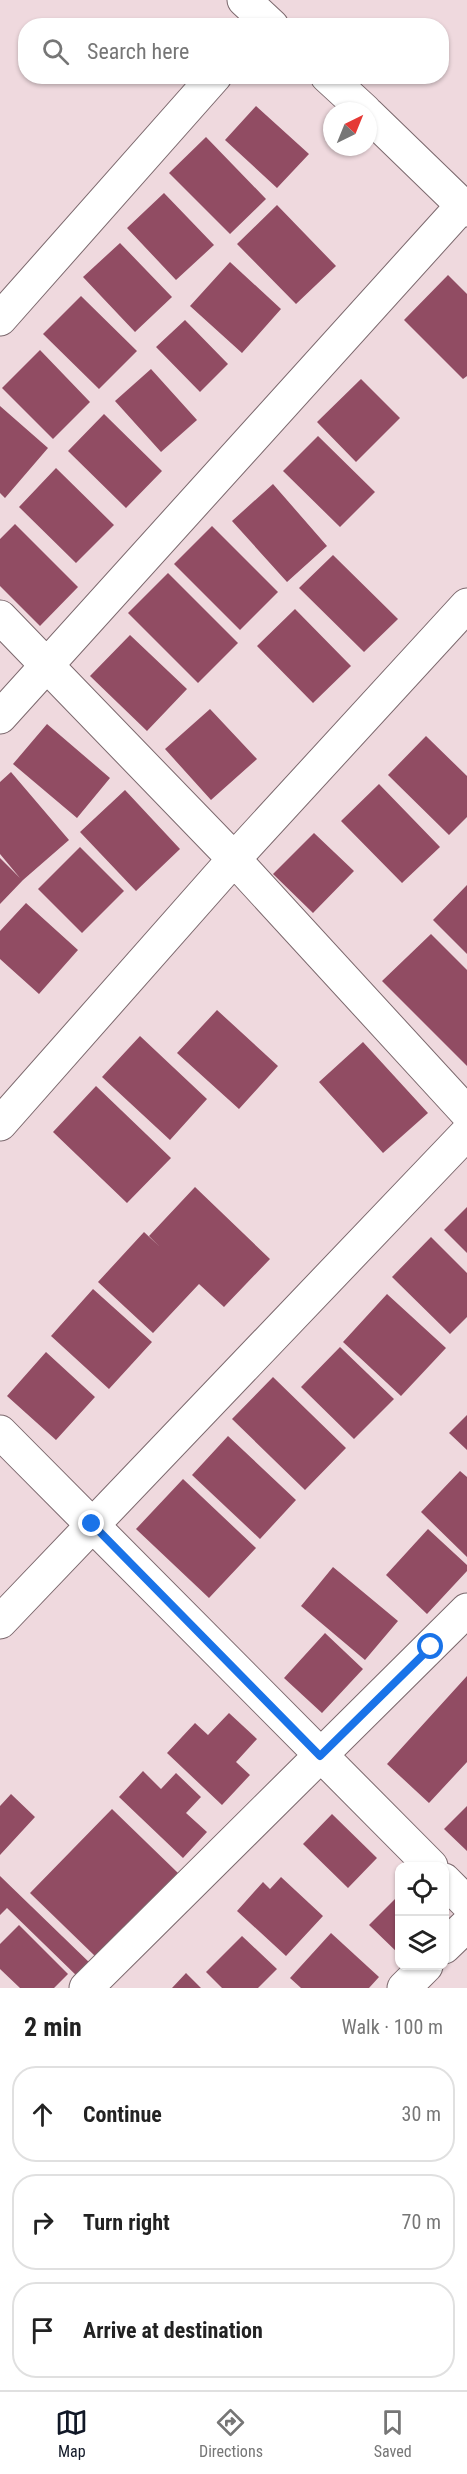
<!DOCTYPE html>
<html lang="en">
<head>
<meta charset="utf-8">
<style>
  body { margin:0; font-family:"Roboto Condensed",sans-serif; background:#f2f2f2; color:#222 }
  .controls { position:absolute; right:18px; bottom:18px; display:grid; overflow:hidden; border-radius:12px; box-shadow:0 2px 4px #0004 }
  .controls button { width:54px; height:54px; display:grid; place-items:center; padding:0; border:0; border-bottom:2px solid #e0e0e0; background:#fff; color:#222; font:30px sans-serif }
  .compass { position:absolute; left:323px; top:102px; width:54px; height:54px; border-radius:50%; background:#fff; box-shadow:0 2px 4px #0004; rotate:43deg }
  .stop { position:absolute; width:18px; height:18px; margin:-14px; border:4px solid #1a73e8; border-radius:50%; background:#fff }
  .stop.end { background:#1a73e8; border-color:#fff; box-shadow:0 2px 6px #0008 }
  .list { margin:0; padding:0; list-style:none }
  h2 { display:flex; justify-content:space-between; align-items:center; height:78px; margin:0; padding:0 24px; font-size:26px }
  h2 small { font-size:20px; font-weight:400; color:#767676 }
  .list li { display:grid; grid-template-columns:39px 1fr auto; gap:18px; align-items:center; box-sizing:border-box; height:96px; margin:0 12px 12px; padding:0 12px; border:2px solid #e0e0e0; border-radius:24px }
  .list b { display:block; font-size:22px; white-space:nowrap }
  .list em { font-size:20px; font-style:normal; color:#767676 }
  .icon { flex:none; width:33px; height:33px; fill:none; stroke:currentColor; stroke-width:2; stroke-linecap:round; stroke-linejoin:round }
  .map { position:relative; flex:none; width:467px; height:1988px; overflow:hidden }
  .search { position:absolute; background:#fff; box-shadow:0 2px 4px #0004; left:18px; right:18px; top:18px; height:66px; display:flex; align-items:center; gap:15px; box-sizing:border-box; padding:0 21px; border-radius:24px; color:#767676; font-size:22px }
  .sheet { height:402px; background:#fff }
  nav { display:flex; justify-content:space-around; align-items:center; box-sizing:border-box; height:84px; border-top:2px solid #e0e0e0; background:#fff; font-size:16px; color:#767676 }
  nav a { display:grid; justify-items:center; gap:3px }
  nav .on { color:#111827 }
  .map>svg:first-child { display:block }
</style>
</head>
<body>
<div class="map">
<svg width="467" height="1988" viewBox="0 0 467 1988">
  <rect width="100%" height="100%" fill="#efd9de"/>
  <!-- building -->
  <path fill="#914c63" d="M 256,106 L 309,154 L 277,188 L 225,140 Z
    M 206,137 L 266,199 L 230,234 L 169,173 Z
    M 164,193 L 214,245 L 176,280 L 127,228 Z
    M 277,205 L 336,266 L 296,304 L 237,244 Z
    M 120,243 L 172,297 L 135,332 L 83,277 Z
    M 230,262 L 281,309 L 242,353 L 190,306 Z
    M 448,275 L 467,294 L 467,376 L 463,379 L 404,320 Z
    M 81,296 L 137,351 L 99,389 L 43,334 Z
    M 185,320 L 228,364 L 200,392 L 156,347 Z
    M 40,350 L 90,402 L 53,439 L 2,388 Z
    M 151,369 L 197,420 L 161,452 L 115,401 Z
    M 361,379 L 400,418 L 356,462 L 317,422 Z
    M 0,406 L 48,448 L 5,498 L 0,493 Z
    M 104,414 L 162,471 L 126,508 L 68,451 Z
    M 318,436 L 375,492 L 340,527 L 283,471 Z
    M 56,468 L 114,525 L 76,563 L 19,507 Z
    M 273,484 L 327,546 L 287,582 L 232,521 Z
    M 15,524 L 78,587 L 40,626 L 0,586 L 0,539 Z
    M 212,526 L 278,592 L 240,630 L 174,564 Z
    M 333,555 L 398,619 L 364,652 L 299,588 Z
    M 168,573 L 238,643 L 198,683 L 128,613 Z
    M 295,609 L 351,666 L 313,703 L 257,646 Z
    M 130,635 L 187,689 L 147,731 L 90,676 Z
    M 210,709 L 257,759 L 211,800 L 165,749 Z
    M 47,724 L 110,778 L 77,818 L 13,764 Z
    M 426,736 L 467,776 L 467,817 L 449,835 L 388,775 Z
    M 11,772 L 69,840 L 23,880 L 0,904 L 0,858 L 20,878 L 0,854 L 0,782 Z
    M 379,784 L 440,847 L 402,883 L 341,821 Z
    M 125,790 L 180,849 L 136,891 L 80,832 Z
    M 314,833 L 354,871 L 313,913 L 273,874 Z
    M 80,847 L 124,891 L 82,933 L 38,889 Z
    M 467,885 L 467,954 L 433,920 Z
    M 26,903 L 78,950 L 39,994 L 0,959 L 0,931 Z
    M 431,934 L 467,970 L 467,1066 L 382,981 Z
    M 217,1010 L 278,1066 L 239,1109 L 177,1053 Z
    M 140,1036 L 207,1099 L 170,1140 L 102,1077 Z
    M 363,1042 L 428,1113 L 383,1153 L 319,1082 Z
    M 96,1086 L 171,1158 L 127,1203 L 53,1132 Z
    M 195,1187 L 270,1259 L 224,1307 L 199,1284 L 153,1333 L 98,1282 L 144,1232 L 160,1247 L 149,1236 Z
    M 467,1207 L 467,1253 L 444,1230 Z
    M 431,1237 L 467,1273 L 467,1317 L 450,1334 L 392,1277 Z
    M 93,1289 L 152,1342 L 109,1389 L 51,1336 Z
    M 387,1294 L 446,1348 L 401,1396 L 343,1342 Z
    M 340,1347 L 394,1399 L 354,1439 L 301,1387 Z
    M 46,1352 L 95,1397 L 56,1440 L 7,1396 Z
    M 273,1377 L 346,1448 L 305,1490 L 232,1419 Z
    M 467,1415 L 467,1450 L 449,1433 Z
    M 228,1436 L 296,1500 L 260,1539 L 192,1475 Z
    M 460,1471 L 467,1477 L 467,1557 L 421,1512 Z
    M 183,1479 L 256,1548 L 209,1598 L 136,1529 Z
    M 428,1529 L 467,1565 L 467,1571 L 427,1614 L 386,1575 Z
    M 333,1567 L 398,1621 L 365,1660 L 301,1606 Z
    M 325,1633 L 363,1669 L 322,1713 L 284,1678 Z
    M 467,1676 L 467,1762 L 429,1803 L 387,1764 Z
    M 229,1713 L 257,1739 L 236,1762 L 250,1775 L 222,1805 L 167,1753 L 195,1723 L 208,1735 Z
    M 143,1771 L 161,1789 L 176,1773 L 201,1797 L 186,1813 L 207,1832 L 183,1858 L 119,1797 Z
    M 11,1794 L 35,1817 L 0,1855 L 0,1806 Z
    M 467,1806 L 467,1851 L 444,1829 Z
    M 112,1809 L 178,1873 L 96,1957 L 30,1893 Z
    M 332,1814 L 377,1858 L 348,1888 L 303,1844 Z
    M 0,1876 L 93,1966 L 80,1979 L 7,1908 L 0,1915 Z
    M 281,1877 L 323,1916 L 286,1956 L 237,1911 L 263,1882 L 270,1889 Z
    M 400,1894 L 400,1955 L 369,1925 Z
    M 19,1925 L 68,1974 L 54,1988 L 20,1988 L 0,1969 L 0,1944 Z
    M 331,1933 L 379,1977 L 369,1988 L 301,1988 L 290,1978 Z
    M 242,1936 L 277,1969 L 258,1988 L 222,1988 L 206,1972 Z
    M 186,1973 L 201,1988 L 172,1988 Z"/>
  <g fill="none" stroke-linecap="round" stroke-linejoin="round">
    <defs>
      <path id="minor" d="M 0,319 L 215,76
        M 0,617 L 234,859 L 467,1113
        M 0,717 L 462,206
        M 0,1124 L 234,859 L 467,605
        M 0,1432 L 431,1866
        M 0,1622 L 467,1133
        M 444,1880 L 467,1903
        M 444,1947 L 467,1925
        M 86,1988 L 467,1610
        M 404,1988 L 426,1966"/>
      <path id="tertiary" d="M 244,0 L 272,26
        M 327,76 L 365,111
        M 368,114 L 467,210"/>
    </defs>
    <!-- minor casing -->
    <use href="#minor" stroke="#7b686d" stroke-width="35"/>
    <!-- tertiary casing -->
    <use href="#tertiary" stroke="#7b686d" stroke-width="35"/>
    <!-- minor -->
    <use href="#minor" stroke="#fff" stroke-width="33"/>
    <!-- tertiary -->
    <use href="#tertiary" stroke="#fff" stroke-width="33"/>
  </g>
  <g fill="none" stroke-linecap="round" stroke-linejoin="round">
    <!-- route -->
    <path stroke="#1a73e8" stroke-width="8" d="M 92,1524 L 320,1756 L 431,1647"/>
  </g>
</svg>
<div class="controls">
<button><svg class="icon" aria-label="locate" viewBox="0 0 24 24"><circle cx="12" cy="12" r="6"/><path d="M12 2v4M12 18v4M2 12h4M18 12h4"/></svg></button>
<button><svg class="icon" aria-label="layers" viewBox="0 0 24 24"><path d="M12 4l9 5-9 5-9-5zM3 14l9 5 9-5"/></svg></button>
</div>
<svg class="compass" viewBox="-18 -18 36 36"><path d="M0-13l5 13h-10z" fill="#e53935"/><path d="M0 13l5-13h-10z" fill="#767676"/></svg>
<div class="stop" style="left:431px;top:1647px"></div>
<div class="stop end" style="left:92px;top:1524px"></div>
<div class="search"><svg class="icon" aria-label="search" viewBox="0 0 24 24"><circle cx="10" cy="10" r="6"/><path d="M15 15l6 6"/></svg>Search here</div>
</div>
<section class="sheet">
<h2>2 min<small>Walk · 100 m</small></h2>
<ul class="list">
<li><svg class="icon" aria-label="ahead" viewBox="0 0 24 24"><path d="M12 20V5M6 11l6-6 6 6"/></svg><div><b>Continue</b></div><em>30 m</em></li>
<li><svg class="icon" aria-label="right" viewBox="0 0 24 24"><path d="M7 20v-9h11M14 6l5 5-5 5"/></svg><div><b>Turn right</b></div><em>70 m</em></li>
<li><svg class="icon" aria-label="arrive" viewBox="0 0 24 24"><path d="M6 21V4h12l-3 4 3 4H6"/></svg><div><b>Arrive at destination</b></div></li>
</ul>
</section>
<nav>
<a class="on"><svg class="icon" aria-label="map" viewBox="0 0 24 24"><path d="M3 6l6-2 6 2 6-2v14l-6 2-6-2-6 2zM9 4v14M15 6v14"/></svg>Map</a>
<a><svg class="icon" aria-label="directions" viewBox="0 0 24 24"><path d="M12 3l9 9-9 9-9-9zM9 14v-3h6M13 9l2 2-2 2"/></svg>Directions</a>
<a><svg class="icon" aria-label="saved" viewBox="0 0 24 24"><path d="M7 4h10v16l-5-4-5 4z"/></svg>Saved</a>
</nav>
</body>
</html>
